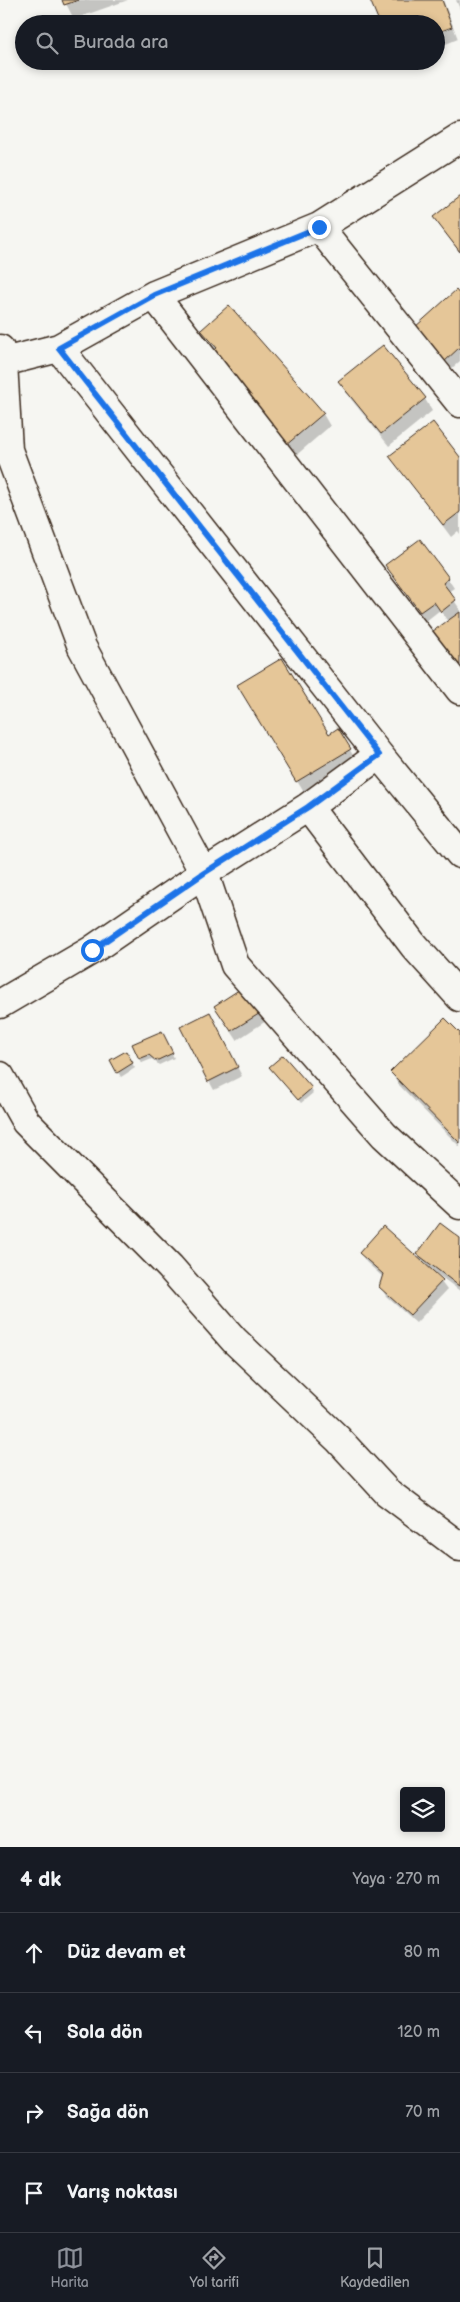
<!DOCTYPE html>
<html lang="tr">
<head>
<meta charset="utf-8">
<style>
  body { margin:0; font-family:"Balsamiq Sans",sans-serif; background:#20242c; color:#f1f3f6 }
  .controls { position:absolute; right:15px; bottom:15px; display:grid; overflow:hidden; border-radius:5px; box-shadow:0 2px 8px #0003 }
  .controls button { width:45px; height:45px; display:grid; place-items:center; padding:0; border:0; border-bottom:1px solid #363941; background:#171b24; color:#f1f3f6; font:25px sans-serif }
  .stop { position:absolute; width:15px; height:15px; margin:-11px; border:4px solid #1a73e8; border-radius:50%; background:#fff }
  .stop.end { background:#1a73e8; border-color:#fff; box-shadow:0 1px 5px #0008 }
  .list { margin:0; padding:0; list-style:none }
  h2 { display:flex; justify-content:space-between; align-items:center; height:65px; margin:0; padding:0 20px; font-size:21px }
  h2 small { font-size:16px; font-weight:400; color:#9ea1a6 }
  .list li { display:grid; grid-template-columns:32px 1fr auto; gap:15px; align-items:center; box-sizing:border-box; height:80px; padding:0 20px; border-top:1px solid #363941 }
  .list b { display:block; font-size:19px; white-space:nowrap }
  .list em { font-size:16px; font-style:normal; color:#9ea1a6 }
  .icon { flex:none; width:28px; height:28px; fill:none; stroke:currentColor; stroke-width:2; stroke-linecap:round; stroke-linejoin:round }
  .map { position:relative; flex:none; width:460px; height:1847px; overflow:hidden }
  .search { position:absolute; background:#171b24; box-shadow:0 2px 8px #0003; left:15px; right:15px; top:15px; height:55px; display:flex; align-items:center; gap:12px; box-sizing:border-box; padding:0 18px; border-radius:28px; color:#9ea1a6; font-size:19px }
  .sheet { height:385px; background:#171b24 }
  nav { display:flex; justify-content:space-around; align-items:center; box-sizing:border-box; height:70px; border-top:1px solid #363941; background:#171b24; font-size:14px; color:#9ea1a6 }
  nav a { display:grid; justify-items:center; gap:2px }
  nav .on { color:#8c9099 }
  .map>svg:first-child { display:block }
</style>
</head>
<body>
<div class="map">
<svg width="460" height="1847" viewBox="0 0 460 1847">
  <rect width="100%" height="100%" fill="#f6f6f2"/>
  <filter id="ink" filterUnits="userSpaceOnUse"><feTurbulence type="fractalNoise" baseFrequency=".02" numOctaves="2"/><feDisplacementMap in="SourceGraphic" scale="10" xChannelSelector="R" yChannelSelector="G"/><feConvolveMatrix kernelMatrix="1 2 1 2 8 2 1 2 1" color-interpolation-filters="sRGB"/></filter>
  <g filter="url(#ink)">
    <!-- shadow -->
    <path fill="#0003" d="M 64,0 L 128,0 L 74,19 Z
      M 372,0 L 443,0 L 458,39 L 436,48 L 436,24 Z
      M 456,0 L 460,0 L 460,9 Z
      M 460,198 L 460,253 L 435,217 Z
      M 460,297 L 460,361 L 450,370 L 421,337 Z
      M 202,330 L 323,414 L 330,426 L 293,458 Z
      M 383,346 L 425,399 L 432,411 L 389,446 L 346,393 L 339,381 Z
      M 391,456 L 460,459 L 460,534 L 458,531 L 451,537 Z
      M 420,541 L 448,579 L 454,588 L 448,592 L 460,609 L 460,678 L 448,622 L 440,610 L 426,621 L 386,565 Z
      M 246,698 L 328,736 L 338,730 L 357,762 L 305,794 Z
      M 261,1012 L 266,1021 L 237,1040 L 221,1016 Z
      M 214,1023 L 242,1076 L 214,1090 L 209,1081 Z
      M 460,1035 L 460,1147 L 399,1085 L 391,1072 Z
      M 164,1037 L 174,1058 L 159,1065 L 152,1059 L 142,1063 L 140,1058 Z
      M 125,1052 L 135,1068 L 121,1077 L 111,1061 Z
      M 274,1071 L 311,1088 L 313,1093 L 301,1103 Z
      M 441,1225 L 460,1240 L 460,1291 L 436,1273 L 435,1274 L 447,1290 L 416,1323 L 386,1296 L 381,1287 L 384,1278 L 366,1262 L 361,1253 L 423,1263 L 418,1254 Z"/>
    <!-- building -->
    <path fill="#e5c698" stroke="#3b2a1e" d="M 62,0 L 79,0 L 64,5 Z
      M 370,0 L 442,0 L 452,27 L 436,33 L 436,24 L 380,24 Z
      M 460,196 L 460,252 L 433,217 Z
      M 456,290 L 460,295 L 460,347 L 444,362 L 414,328 Z
      M 229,305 L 324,413 L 285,446 L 207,357 L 217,348 L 201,330 Z
      M 383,345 L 426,398 L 381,434 L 338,381 Z
      M 433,422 L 460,457 L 460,512 L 443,525 L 389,456 Z
      M 420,539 L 449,578 L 443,583 L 456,600 L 441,612 L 434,602 L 420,612 L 385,565 Z
      M 460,612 L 460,665 L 451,671 L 426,636 Z
      M 282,658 L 329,734 L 338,728 L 351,749 L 296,782 L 237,685 Z
      M 245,986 L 262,1012 L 231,1031 L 214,1006 Z
      M 210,1012 L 238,1067 L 208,1082 L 180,1027 Z
      M 445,1018 L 460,1033 L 460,1143 L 390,1072 Z
      M 162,1031 L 173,1053 L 156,1061 L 149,1055 L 139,1059 L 132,1044 Z
      M 126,1051 L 133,1063 L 117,1073 L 110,1060 Z
      M 283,1055 L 312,1088 L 298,1100 L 269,1067 Z
      M 440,1223 L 460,1238 L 459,1286 L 417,1254 Z
      M 383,1226 L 443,1280 L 410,1315 L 379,1287 L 383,1274 L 359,1253 Z"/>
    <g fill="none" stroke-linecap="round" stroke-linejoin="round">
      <defs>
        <path id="minor" d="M 319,227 L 460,403
          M 154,295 L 460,690
          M 59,348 L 379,755 L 460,854
          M 0,349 L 3,362 L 8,450 L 82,647 L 204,873 L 235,965 L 384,1135 L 460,1205
          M 3,362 L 59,348 L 154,295 L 319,227 L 460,138
          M 308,807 L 414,946 L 460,997
          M 0,1004 L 92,950 L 204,873 L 308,807 L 379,755
          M 0,1076 L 26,1122 L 170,1267 L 234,1340 L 338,1439 L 387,1492 L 460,1547"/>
      </defs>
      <!-- minor casing -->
      <use href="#minor" stroke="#3b2a1e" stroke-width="31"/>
      <!-- minor -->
      <use href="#minor" stroke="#f6f6f2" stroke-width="28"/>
    </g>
  </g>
  <g fill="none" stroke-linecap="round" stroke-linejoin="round" filter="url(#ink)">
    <!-- route -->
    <path stroke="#1a73e8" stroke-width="6" d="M 92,950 L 204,873 L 308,807 L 379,755 L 59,348 L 154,295 L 319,227"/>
  </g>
</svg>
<div class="controls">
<button><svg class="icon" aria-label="layers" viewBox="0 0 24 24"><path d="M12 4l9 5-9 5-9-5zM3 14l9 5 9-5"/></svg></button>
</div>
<div class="stop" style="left:92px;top:950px"></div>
<div class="stop end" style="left:319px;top:227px"></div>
<div class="search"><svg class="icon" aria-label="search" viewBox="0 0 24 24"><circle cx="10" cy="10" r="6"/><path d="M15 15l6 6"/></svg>Burada ara</div>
</div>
<section class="sheet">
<h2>4 dk<small>Yaya · 270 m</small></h2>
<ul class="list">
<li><svg class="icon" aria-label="ahead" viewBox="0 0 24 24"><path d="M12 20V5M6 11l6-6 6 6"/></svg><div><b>Düz devam et</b></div><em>80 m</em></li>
<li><svg class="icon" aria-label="left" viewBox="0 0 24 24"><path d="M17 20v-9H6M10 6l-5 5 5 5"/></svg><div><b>Sola dön</b></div><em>120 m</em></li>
<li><svg class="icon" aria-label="right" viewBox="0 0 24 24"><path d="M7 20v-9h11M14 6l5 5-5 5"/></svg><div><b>Sağa dön</b></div><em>70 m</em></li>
<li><svg class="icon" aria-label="arrive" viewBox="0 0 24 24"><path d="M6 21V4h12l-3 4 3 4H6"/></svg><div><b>Varış noktası</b></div></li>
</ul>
</section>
<nav>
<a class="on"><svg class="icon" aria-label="map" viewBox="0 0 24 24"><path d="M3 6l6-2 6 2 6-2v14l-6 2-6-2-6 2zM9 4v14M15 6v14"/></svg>Harita</a>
<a><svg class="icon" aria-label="directions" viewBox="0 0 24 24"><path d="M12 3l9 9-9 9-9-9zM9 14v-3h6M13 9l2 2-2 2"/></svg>Yol tarifi</a>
<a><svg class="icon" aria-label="saved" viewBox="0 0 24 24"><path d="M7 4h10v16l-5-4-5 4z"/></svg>Kaydedilen</a>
</nav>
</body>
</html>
